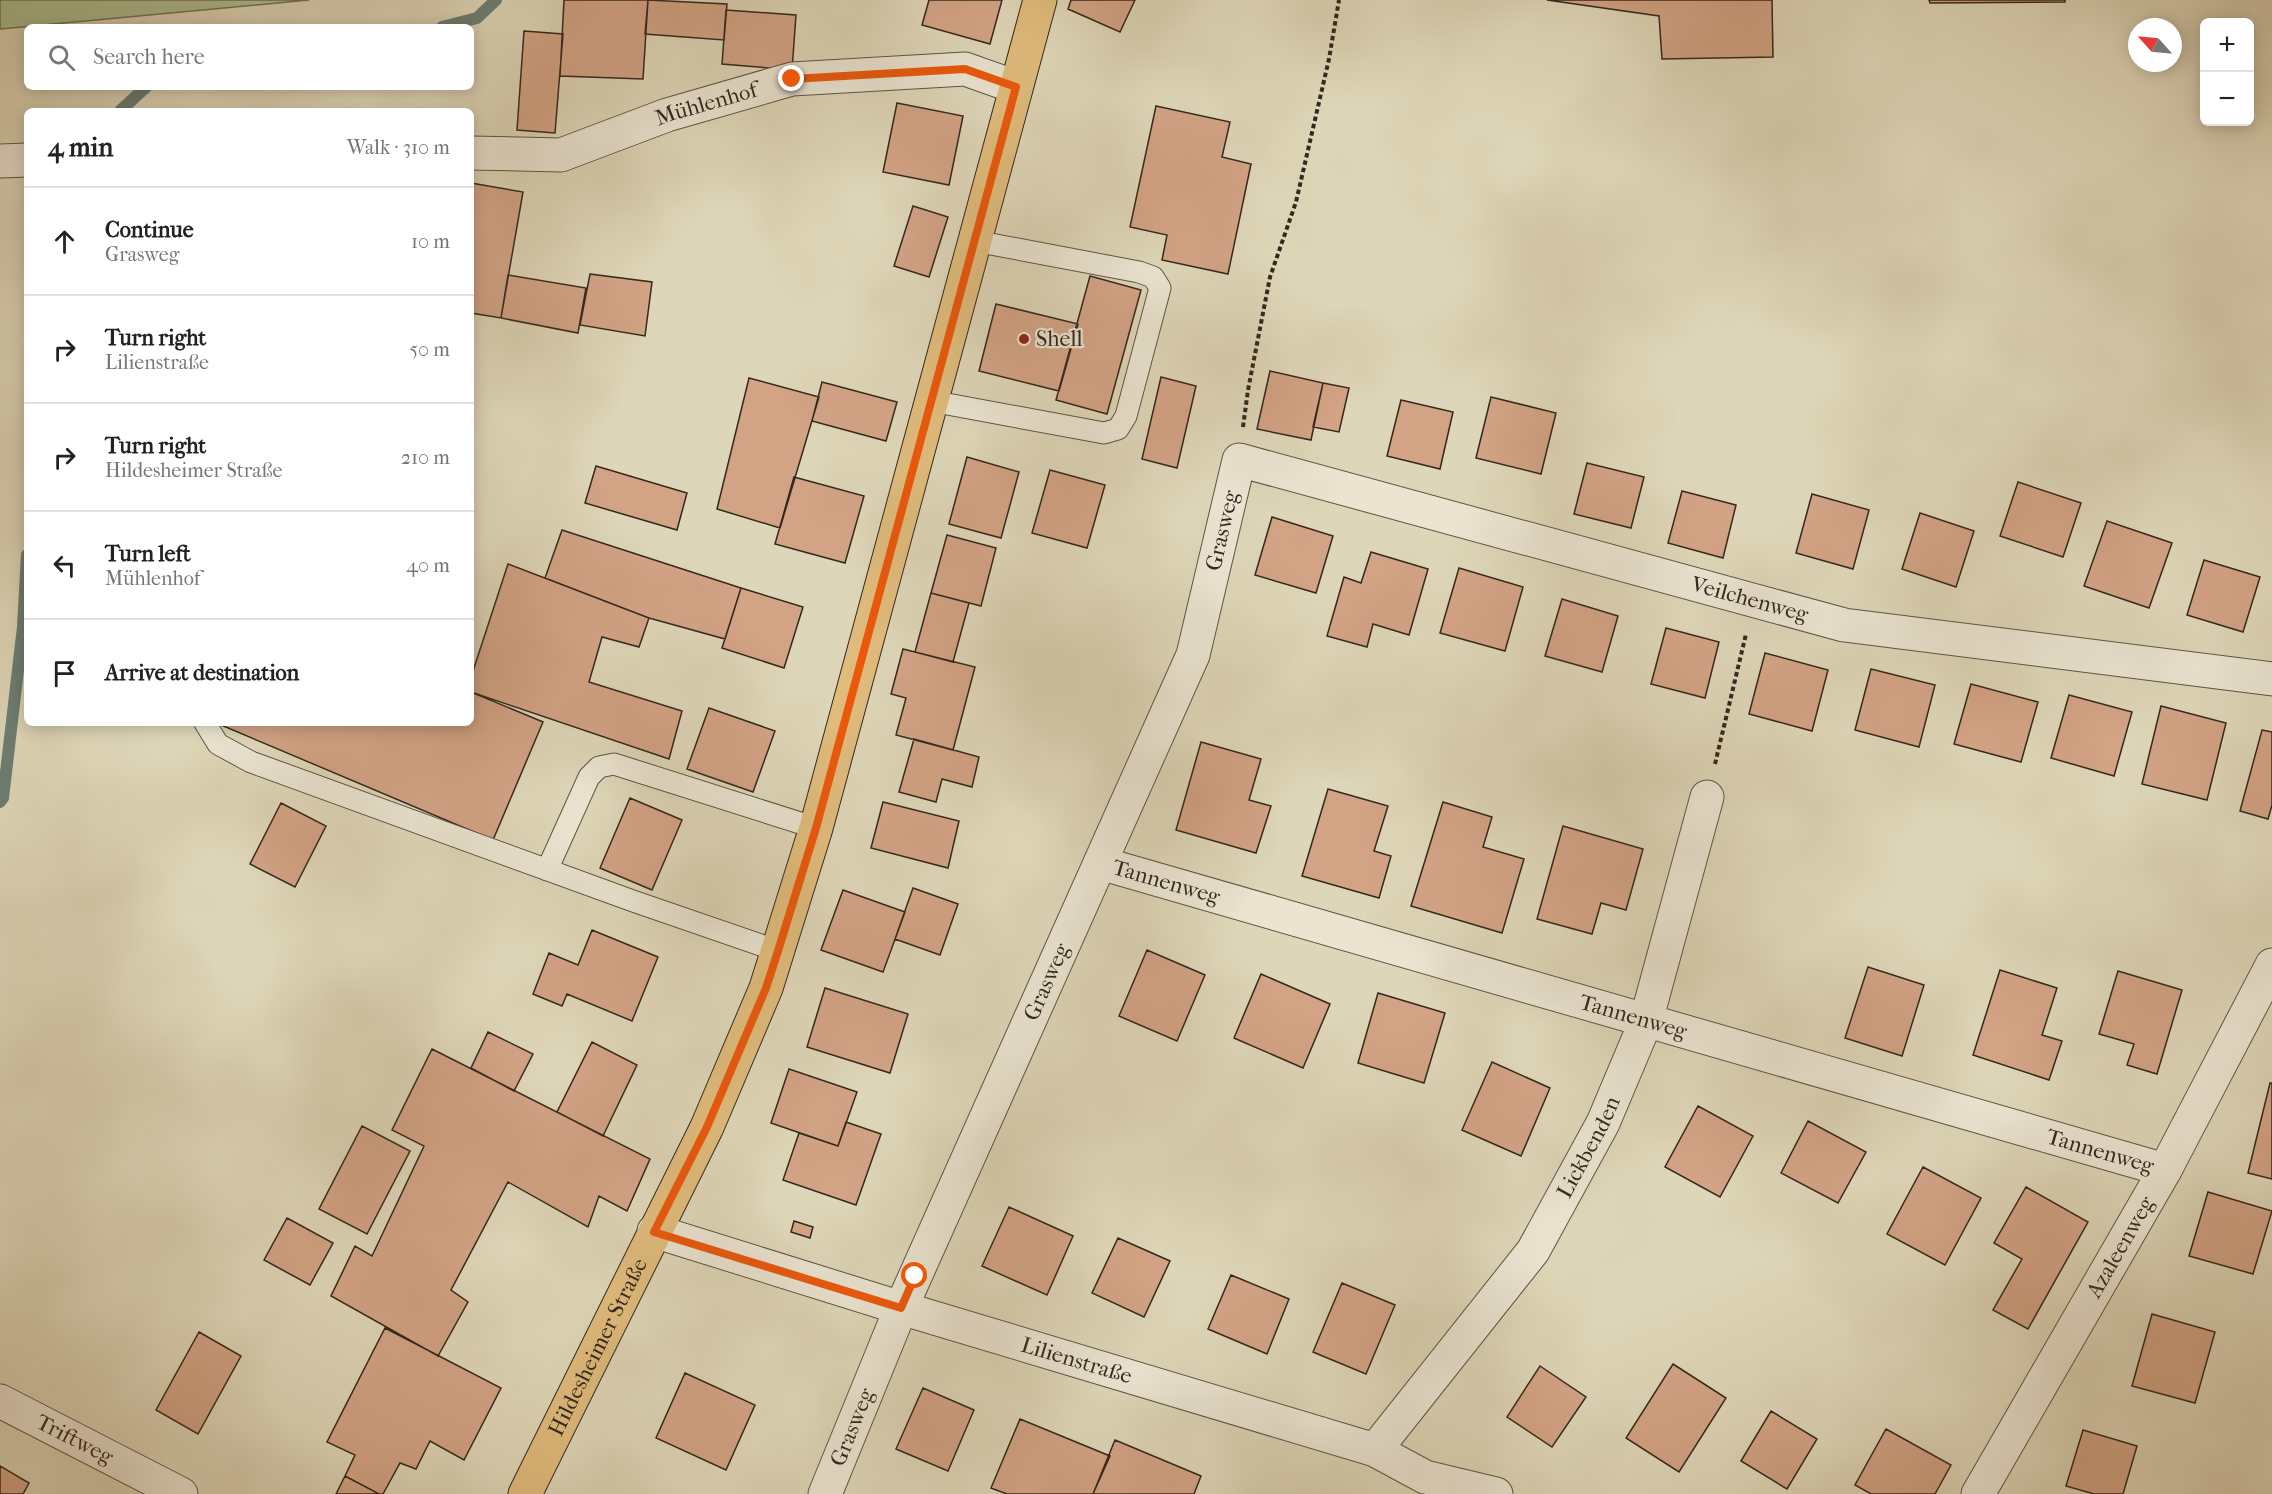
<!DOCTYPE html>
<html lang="en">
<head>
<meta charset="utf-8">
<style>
  body { margin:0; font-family:"IM FELL French Canon",serif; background:#f2f2f2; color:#222 }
  .controls { position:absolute; right:18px; top:18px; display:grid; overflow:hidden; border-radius:9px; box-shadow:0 3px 15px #0003 }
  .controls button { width:54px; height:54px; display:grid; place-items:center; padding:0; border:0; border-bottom:2px solid #e0e0e0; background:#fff; color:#222; font:30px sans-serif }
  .compass { position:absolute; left:2128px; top:18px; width:54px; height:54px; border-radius:50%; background:#fff; box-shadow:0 3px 15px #0003; rotate:297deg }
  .stop { position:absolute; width:18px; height:18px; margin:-14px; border:4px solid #ea580c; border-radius:50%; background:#fff }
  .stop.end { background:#ea580c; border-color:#fff; box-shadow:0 2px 6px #0008 }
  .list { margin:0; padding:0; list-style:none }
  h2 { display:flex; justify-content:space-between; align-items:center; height:78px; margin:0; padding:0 24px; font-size:26px }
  h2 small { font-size:20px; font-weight:400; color:#767676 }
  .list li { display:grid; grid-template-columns:39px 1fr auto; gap:18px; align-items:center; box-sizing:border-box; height:108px; padding:0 24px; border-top:2px solid #e0e0e0 }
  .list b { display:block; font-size:22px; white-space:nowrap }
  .list p { margin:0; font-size:20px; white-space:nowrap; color:#767676 }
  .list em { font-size:20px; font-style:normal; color:#767676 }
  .icon { flex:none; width:33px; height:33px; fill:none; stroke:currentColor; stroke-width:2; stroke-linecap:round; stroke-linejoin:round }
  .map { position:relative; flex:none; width:2272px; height:1494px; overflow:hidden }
  .search { position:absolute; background:#fff; box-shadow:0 3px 15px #0003; left:24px; top:24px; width:450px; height:66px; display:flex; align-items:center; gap:15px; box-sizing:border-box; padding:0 21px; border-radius:9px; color:#767676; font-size:22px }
  .panel { position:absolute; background:#fff; box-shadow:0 3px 15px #0003; left:24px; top:108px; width:450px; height:618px; border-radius:9px }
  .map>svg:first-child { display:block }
</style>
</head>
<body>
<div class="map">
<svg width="2272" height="1494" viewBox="0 0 2272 1494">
  <rect width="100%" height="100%" fill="#ded6b8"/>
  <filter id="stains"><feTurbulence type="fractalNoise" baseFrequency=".00333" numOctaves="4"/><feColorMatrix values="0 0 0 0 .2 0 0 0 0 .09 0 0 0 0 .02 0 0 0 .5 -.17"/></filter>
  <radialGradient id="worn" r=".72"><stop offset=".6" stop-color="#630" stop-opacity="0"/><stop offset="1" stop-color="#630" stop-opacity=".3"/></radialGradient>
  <!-- green -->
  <path fill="#acbf93" stroke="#707458" stroke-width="1.5" d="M 0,0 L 309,0 L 0,29 Z"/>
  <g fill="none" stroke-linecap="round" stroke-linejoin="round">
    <!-- stream -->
    <path stroke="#6d7f74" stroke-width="12" d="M 442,27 L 477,18 L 496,0
      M 120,111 L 146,87
      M 0,802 L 3,798 L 23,627 L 27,555"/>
  </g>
  <!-- building -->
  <path fill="#d2a385" stroke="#33281e" stroke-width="1.5" d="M 564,0 L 648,0 L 643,79 L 560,76 Z
    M 648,0 L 727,4 L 724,40 L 645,34 Z
    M 929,0 L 1002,0 L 990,44 L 922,25 Z
    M 1071,0 L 1135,0 L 1120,32 L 1068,9 Z
    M 1547,0 L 1772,0 L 1773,57 L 1662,59 L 1659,16 Z
    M 1929,0 L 2065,0 L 2065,2 L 1930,3 Z
    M 726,10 L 796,15 L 792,70 L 722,64 Z
    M 524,31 L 563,34 L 555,133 L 517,130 Z
    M 897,103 L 963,116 L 949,185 L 883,172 Z
    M 1156,106 L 1230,122 L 1222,157 L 1251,164 L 1228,274 L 1162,260 L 1167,235 L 1130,227 Z
    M 471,183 L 523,192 L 501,318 L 471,313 Z
    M 913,206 L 948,217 L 929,277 L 894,266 Z
    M 590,274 L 652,282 L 645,336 L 580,325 Z
    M 508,275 L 586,288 L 578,333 L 501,318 Z
    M 1090,276 L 1141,290 L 1107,414 L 1056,400 Z
    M 996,304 L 1078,324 L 1059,391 L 979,371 Z
    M 1270,371 L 1323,383 L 1311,440 L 1257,429 Z
    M 1161,377 L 1196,386 L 1177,468 L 1142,459 Z
    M 749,378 L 819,397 L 780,528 L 717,509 Z
    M 822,382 L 897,402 L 886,441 L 812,421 Z
    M 1323,383 L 1349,388 L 1339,432 L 1313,427 Z
    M 1491,397 L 1556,413 L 1541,474 L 1476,458 Z
    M 1401,400 L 1453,412 L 1440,469 L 1387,456 Z
    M 967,457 L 1019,472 L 1001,538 L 949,524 Z
    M 1587,463 L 1644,477 L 1631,528 L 1574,514 Z
    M 596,466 L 687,493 L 677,530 L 585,503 Z
    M 1050,470 L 1105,485 L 1087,548 L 1032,533 Z
    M 794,477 L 864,496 L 845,563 L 775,544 Z
    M 2018,482 L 2081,503 L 2063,557 L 2000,536 Z
    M 1682,491 L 1736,505 L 1723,558 L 1668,543 Z
    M 1812,494 L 1869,510 L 1853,569 L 1796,553 Z
    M 1920,513 L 1974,531 L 1956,587 L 1902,569 Z
    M 1272,517 L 1333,536 L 1316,593 L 1255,575 Z
    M 2107,521 L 2172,543 L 2149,608 L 2084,586 Z
    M 562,530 L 741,588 L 725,639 L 649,618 L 545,578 Z
    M 947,535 L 996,548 L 981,606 L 931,593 Z
    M 1371,552 L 1428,569 L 1409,635 L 1373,624 L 1367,647 L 1327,636 L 1344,577 L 1361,583 Z
    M 2204,560 L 2260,577 L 2243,632 L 2187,615 Z
    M 508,564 L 649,618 L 639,647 L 602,637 L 589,682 L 682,711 L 669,759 L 471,692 L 471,677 Z
    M 1459,568 L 1523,587 L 1505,651 L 1440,633 Z
    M 741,588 L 803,607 L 784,668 L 722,648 Z
    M 931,593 L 969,603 L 953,662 L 915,652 Z
    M 1562,599 L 1618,616 L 1602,672 L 1545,656 Z
    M 1666,628 L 1719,642 L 1705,698 L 1651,684 Z
    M 903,649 L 975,667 L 953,750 L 896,735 L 906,698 L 891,694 Z
    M 1765,653 L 1828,670 L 1812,731 L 1749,714 Z
    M 1871,669 L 1935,685 L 1919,747 L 1855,730 Z
    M 1971,684 L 2038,702 L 2021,762 L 1954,744 Z
    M 471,692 L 543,722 L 493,840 L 221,725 L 221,723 L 471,723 Z
    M 2069,695 L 2132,712 L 2114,776 L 2051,758 Z
    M 2161,706 L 2226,723 L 2207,800 L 2142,784 Z
    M 709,708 L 775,731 L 753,792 L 687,769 Z
    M 2262,730 L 2272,732 L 2272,805 L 2268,819 L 2240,811 Z
    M 914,739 L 979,757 L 972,787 L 942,779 L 936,802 L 899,792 Z
    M 1201,742 L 1261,759 L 1249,800 L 1271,806 L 1256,853 L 1176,830 Z
    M 1328,789 L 1388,806 L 1374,851 L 1391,856 L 1379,898 L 1302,876 Z
    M 630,798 L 682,820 L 652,890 L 600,868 Z
    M 883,802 L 959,821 L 948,868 L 871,848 Z
    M 1443,802 L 1492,817 L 1483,847 L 1524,859 L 1502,933 L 1411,906 Z
    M 281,803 L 326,826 L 295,887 L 250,864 Z
    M 1563,826 L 1643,849 L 1626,910 L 1601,903 L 1592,934 L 1537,919 Z
    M 913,888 L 958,904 L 940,955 L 895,939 Z
    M 843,890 L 905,912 L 883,972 L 821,950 Z
    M 592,930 L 658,957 L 632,1021 L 567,994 L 562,1006 L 533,994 L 549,953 L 578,965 Z
    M 1147,950 L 1205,975 L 1177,1041 L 1119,1016 Z
    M 1868,967 L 1924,985 L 1902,1056 L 1845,1038 Z
    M 2000,970 L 2057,988 L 2042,1035 L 2062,1041 L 2049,1080 L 1973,1055 Z
    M 2118,971 L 2182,990 L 2157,1074 L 2127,1065 L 2134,1044 L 2099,1034 Z
    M 1261,974 L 1330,1004 L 1303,1068 L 1234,1038 Z
    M 825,988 L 908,1014 L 890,1073 L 807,1047 Z
    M 1378,993 L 1445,1013 L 1424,1083 L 1358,1063 Z
    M 488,1032 L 533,1054 L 514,1091 L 471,1068 Z
    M 592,1042 L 637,1065 L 603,1136 L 557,1112 Z
    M 432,1049 L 650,1159 L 627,1211 L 599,1196 L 588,1227 L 508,1182 L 451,1290 L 468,1302 L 438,1356 L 331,1296 L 355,1246 L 372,1256 L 424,1146 L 392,1130 Z
    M 1492,1062 L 1550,1088 L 1521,1156 L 1462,1130 Z
    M 789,1069 L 857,1092 L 838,1146 L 771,1123 Z
    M 2270,1083 L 2272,1083 L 2272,1179 L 2248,1173 Z
    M 1698,1106 L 1753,1136 L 1720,1197 L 1665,1167 Z
    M 1808,1121 L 1866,1152 L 1838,1203 L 1781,1173 Z
    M 846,1122 L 881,1134 L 856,1205 L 783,1180 L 799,1133 L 838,1146 Z
    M 362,1126 L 410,1151 L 367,1234 L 319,1209 Z
    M 1923,1167 L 1981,1198 L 1945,1265 L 1887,1234 Z
    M 2026,1187 L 2088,1222 L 2028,1329 L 1993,1310 L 2022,1259 L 1994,1243 Z
    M 2208,1192 L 2272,1211 L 2253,1274 L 2189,1256 Z
    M 1009,1207 L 1073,1236 L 1047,1295 L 982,1266 Z
    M 287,1218 L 333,1243 L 310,1285 L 264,1260 Z
    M 794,1221 L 813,1227 L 810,1238 L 791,1232 Z
    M 1118,1238 L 1170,1261 L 1144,1317 L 1092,1293 Z
    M 1231,1275 L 1289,1299 L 1267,1354 L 1208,1329 Z
    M 1342,1283 L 1395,1305 L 1366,1374 L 1313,1352 Z
    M 2152,1314 L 2215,1332 L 2195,1403 L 2132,1386 Z
    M 385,1328 L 501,1388 L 464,1460 L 430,1441 L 416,1469 L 400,1463 L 383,1494 L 379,1494 L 345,1476 L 355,1455 L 327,1442 Z
    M 199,1332 L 241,1356 L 198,1434 L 156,1410 Z
    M 1673,1364 L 1726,1398 L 1679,1472 L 1626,1438 Z
    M 1540,1366 L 1586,1397 L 1552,1447 L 1507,1417 Z
    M 685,1373 L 755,1405 L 726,1470 L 656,1438 Z
    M 923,1388 L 974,1410 L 948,1471 L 896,1449 Z
    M 1771,1411 L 1817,1439 L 1787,1489 L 1741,1461 Z
    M 1020,1419 L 1110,1456 L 1093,1494 L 1007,1494 L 991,1488 Z
    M 1886,1429 L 1951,1465 L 1935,1494 L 1871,1494 L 1855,1485 Z
    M 2083,1430 L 2137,1446 L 2123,1494 L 2094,1494 L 2066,1486 Z
    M 1115,1440 L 1201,1476 L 1194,1494 L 1093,1494 Z
    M 0,1466 L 29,1483 L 23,1494 L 0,1494 Z
    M 345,1476 L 379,1494 L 336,1494 Z"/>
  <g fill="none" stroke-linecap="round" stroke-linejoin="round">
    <defs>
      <path id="service" d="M 931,401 L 1104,433 L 1118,429 L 1126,416 L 1160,288 L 1153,277 L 1139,272 L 975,241
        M 205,723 L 218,744 L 251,762 L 633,901 L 778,951
        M 547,870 L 589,777 L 599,767 L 614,764 L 816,828"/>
      <g id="minor">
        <path id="s1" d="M 471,153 L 561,155 L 667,115 L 792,79 L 965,69 L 1016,87"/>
        <path d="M 0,161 L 27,160"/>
        <path id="s2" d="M 1100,863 L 2165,1170"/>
        <path id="s3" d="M 654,1231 L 901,1308 L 1375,1450 L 1425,1477 L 1496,1494"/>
        <path id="s4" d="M 0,1401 L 181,1494"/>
        <path id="s5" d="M 1375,1450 L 1533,1251 L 1603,1123 L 1646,1021 L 1707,797"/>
        <path id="s6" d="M 825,1494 L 901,1308 L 1193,655 L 1239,460 L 1844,625 L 2272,679"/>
        <path id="s7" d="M 1978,1494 L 2165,1170 L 2272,965"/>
      </g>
      <g id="primary">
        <path id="s8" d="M 525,1494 L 707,1127 L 766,988 L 816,828 L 1040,0"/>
      </g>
    </defs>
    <!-- service casing -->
    <use href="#service" stroke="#5e5444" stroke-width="23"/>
    <!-- minor casing -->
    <use href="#minor" stroke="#5e5444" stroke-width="35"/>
    <!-- primary casing -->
    <use href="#primary" stroke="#33281e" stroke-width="35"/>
    <!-- path -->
    <path stroke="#33281e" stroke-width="4" stroke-dasharray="4.5 3" stroke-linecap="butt" d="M 1243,427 L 1248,390 L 1270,277 L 1296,202 L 1329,59 L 1339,0
      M 1715,764 L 1746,634"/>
    <!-- service -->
    <use href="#service" stroke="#eae4d1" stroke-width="21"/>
    <!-- minor -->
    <use href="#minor" stroke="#eae4d1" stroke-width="33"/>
    <!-- primary -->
    <use href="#primary" stroke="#dfbb7c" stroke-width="33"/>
  </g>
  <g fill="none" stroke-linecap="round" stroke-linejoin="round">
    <!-- route -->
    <path stroke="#ea580c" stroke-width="8" d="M 792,79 L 965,69 L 1016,87 L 816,828 L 778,951 L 766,988 L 707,1127 L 654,1232 L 901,1308 L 915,1276"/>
  </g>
  <!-- markers -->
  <circle fill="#8f2418" stroke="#eae4d1" stroke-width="2" cx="1024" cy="339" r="6"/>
  <g text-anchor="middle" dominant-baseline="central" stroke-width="4.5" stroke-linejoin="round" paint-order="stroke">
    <!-- street labels -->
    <g font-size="22" fill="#33281e" stroke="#eae4d1">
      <text stroke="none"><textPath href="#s1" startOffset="244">Mühlenhof</textPath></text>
      <text stroke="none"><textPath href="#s6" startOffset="1044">Grasweg</textPath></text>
      <text stroke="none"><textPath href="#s6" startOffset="1646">Veilchenweg</textPath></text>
      <text stroke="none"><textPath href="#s2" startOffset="69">Tannenweg</textPath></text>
      <text stroke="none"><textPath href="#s6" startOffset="558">Grasweg</textPath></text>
      <text stroke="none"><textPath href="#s2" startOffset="555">Tannenweg</textPath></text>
      <text stroke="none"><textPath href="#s5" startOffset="372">Lickbenden</textPath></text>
      <text stroke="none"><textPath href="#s2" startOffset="1041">Tannenweg</textPath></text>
      <text stroke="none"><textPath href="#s7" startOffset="285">Azaleenweg</textPath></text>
      <text stroke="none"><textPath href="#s8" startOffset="164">Hildesheimer Straße</textPath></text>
      <text stroke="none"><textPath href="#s3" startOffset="442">Lilienstraße</textPath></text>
      <text stroke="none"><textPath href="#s6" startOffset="72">Grasweg</textPath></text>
      <text stroke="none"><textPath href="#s4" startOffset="84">Triftweg</textPath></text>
    </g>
    <!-- poi labels -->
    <g font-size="22" fill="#33281e" stroke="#eae4d1" text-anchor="start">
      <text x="1036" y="339">Shell</text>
    </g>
  </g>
  <rect width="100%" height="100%" filter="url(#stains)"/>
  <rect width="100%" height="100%" fill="url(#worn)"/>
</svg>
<div class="controls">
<button>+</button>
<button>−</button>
</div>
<svg class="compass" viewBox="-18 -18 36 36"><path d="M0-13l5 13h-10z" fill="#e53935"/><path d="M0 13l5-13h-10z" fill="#767676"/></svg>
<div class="stop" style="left:915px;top:1276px"></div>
<div class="stop end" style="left:792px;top:79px"></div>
<div class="search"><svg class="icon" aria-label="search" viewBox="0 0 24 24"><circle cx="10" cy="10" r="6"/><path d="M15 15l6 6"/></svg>Search here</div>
<section class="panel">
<h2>4 min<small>Walk · 310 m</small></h2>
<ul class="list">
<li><svg class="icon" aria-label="ahead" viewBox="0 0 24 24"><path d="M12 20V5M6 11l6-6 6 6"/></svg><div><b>Continue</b><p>Grasweg</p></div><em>10 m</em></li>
<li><svg class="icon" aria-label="right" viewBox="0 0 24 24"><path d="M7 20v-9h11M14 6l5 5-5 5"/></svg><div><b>Turn right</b><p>Lilienstraße</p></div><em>50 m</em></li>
<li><svg class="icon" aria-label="right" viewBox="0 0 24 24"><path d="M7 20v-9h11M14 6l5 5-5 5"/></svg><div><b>Turn right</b><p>Hildesheimer Straße</p></div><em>210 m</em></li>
<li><svg class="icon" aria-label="left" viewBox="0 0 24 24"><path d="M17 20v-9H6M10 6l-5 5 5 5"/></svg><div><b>Turn left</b><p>Mühlenhof</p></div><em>40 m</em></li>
<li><svg class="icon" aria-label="arrive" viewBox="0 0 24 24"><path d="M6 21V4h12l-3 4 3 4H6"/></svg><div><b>Arrive at destination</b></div></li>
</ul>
</section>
</div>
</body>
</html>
